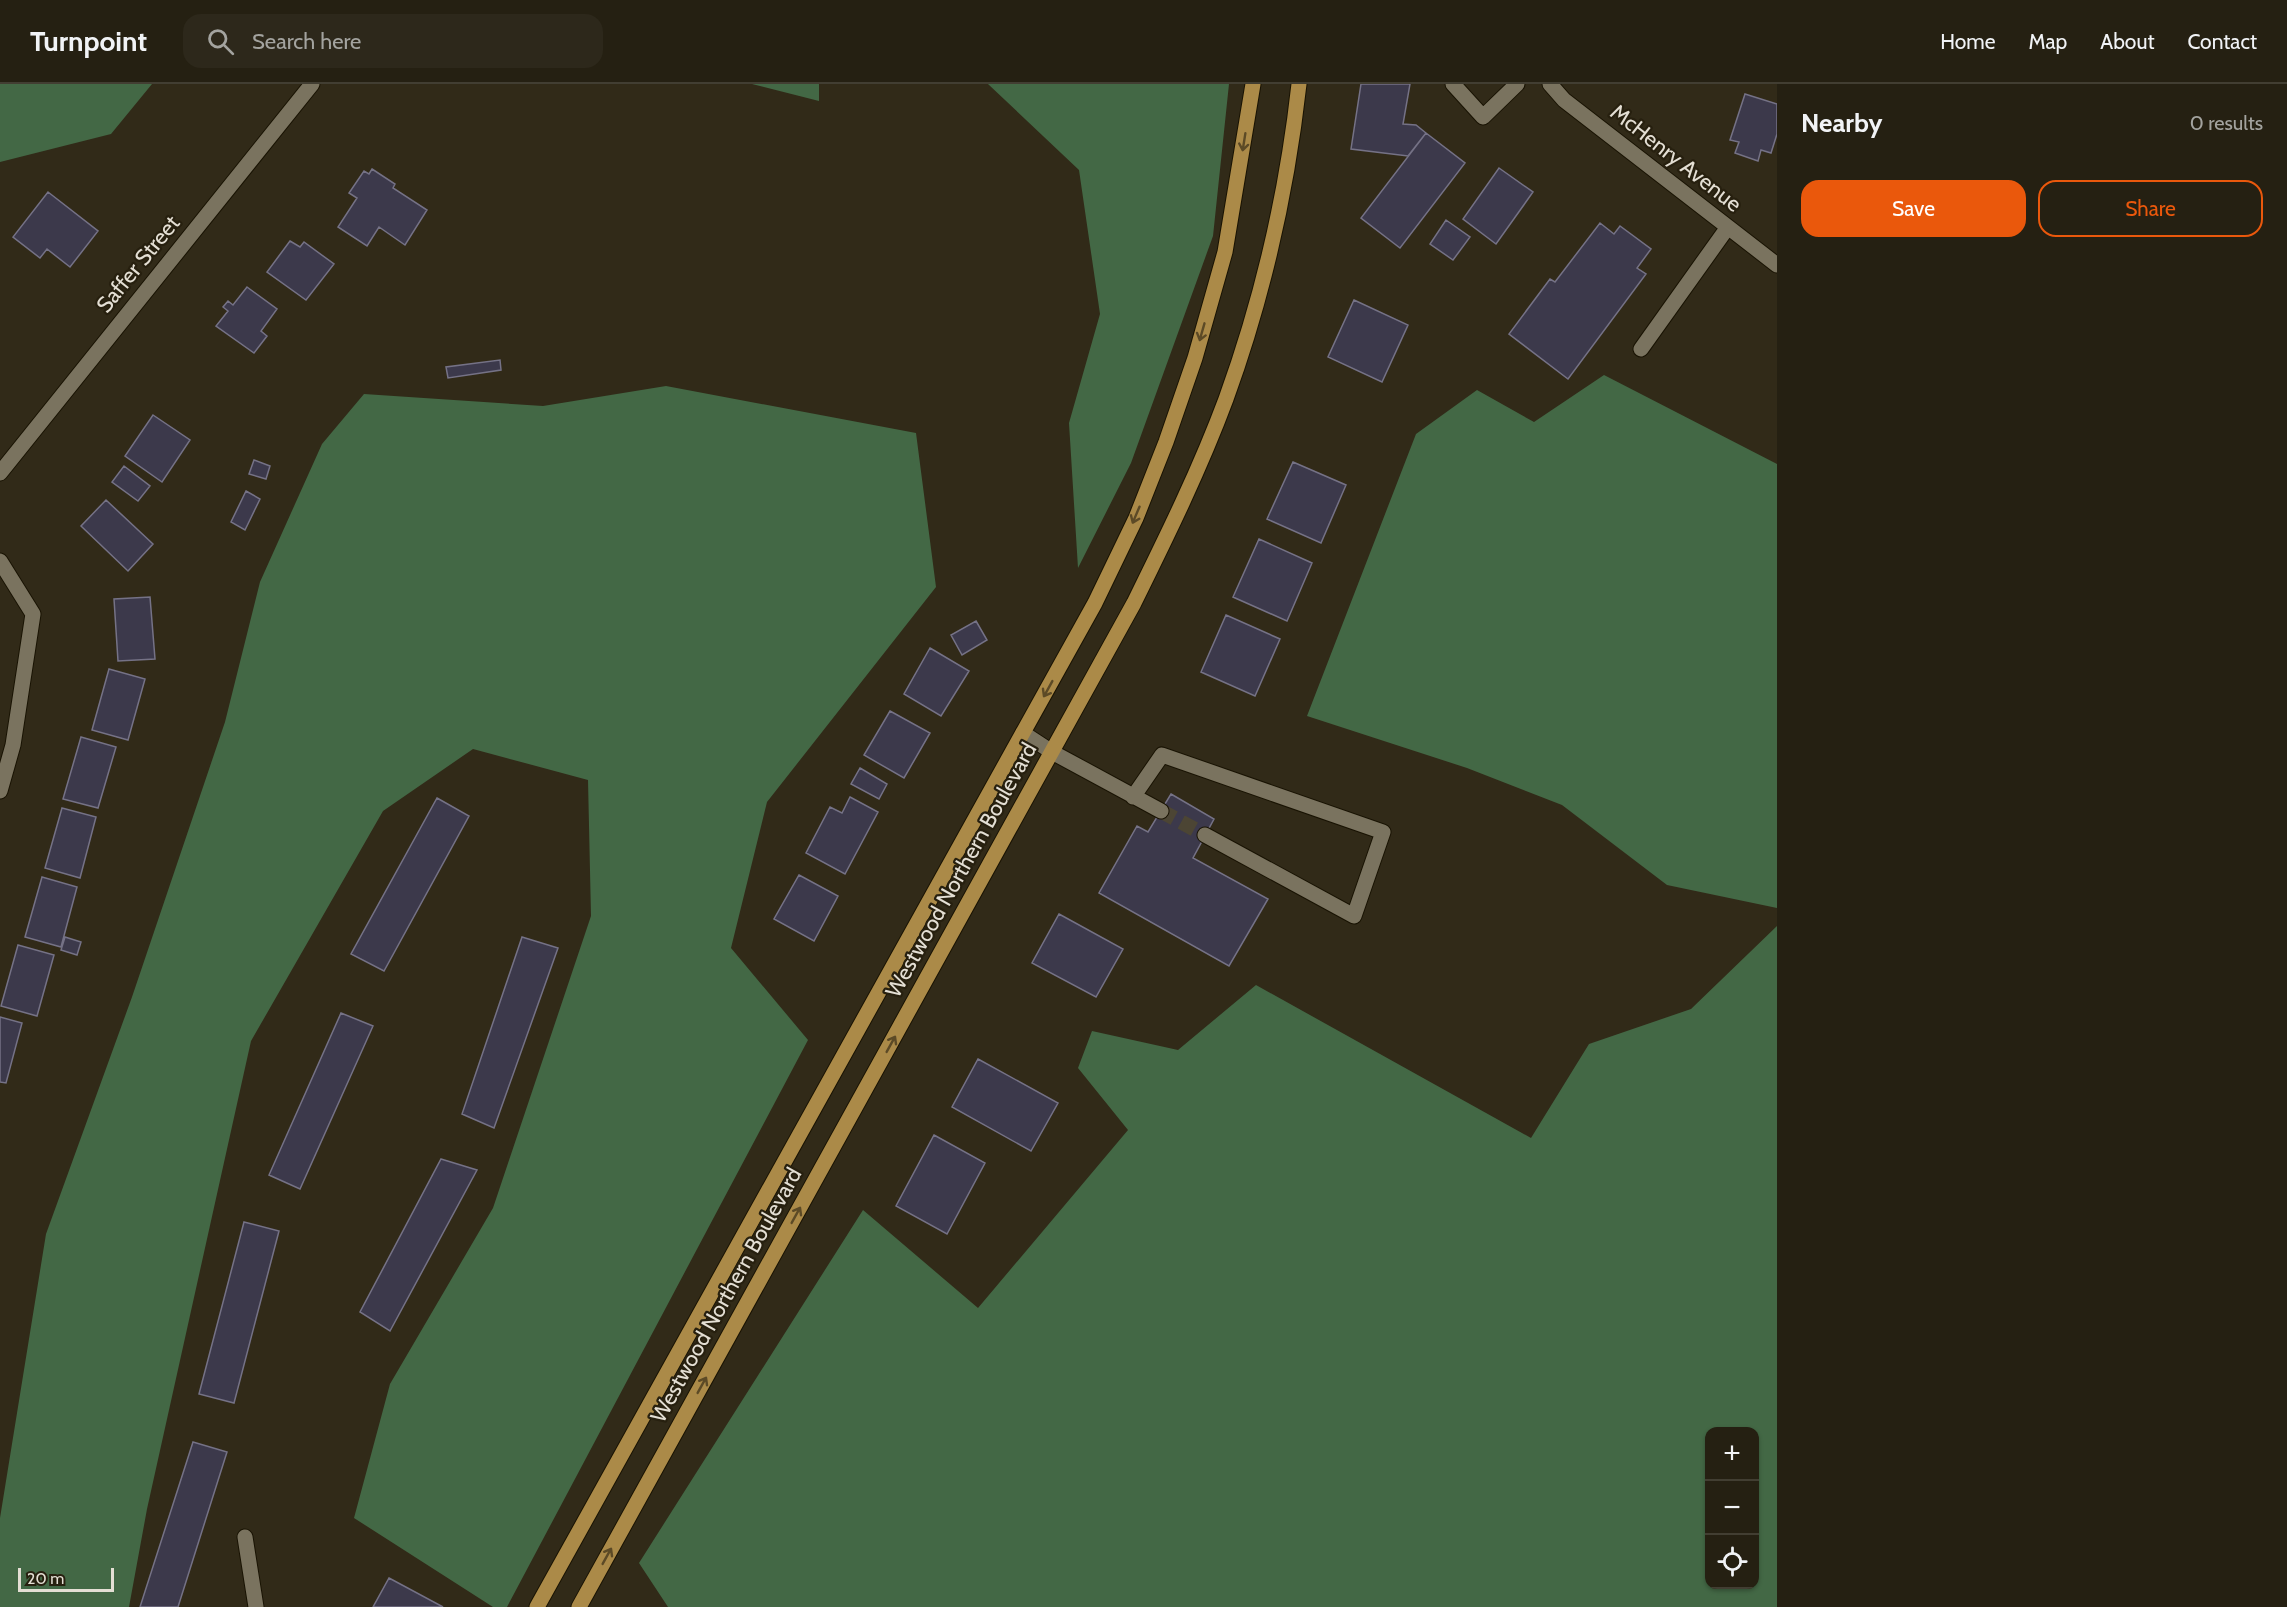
<!DOCTYPE html>
<html lang="en">
<head>
<meta charset="utf-8">
<style>
  body { margin:0; font-family:Cabin,sans-serif; background:#2d281b; color:#f1f3f6 }
  .controls { position:absolute; right:18px; bottom:18px; display:grid; overflow:hidden; border-radius:12px; box-shadow:0 2px 4px #0004 }
  .controls button { width:54px; height:54px; display:grid; place-items:center; padding:0; border:0; border-bottom:2px solid #423e32; background:#252012; color:#f1f3f6; font:30px sans-serif }
  .scale { position:absolute; left:18px; bottom:15px; width:96px; box-sizing:border-box; padding-left:6px; border:3px solid #e4dfd4; border-top:0; font-size:16px; line-height:21px; white-space:nowrap; color:#e4dfd4; -webkit-text-stroke:4px #27200f; paint-order:stroke }
  .list { margin:0; padding:0; list-style:none }
  h2 { display:flex; justify-content:space-between; align-items:center; height:78px; margin:0; padding:0 24px; font-size:26px }
  h2 small { font-size:20px; font-weight:400; color:#a3a39f }
  .actions { display:flex; gap:12px; padding:18px 24px }
  .actions a { flex:1; padding:14px 0; border:2px solid #ea580c; border-radius:18px; text-align:center; font-size:21px; color:#ea580c }
  .actions .main { background:#ea580c; color:#fff }
  .icon { flex:none; width:33px; height:33px; fill:none; stroke:currentColor; stroke-width:2; stroke-linecap:round; stroke-linejoin:round }
  .map { position:relative; flex:none; width:1777px; height:1523px; overflow:hidden }
  header { display:flex; align-items:center; gap:36px; box-sizing:border-box; height:84px; padding:0 30px; background:#252012; border-bottom:2px solid #423e32 }
  header strong { font-size:28px }
  nav { display:flex; gap:33px; margin-inline-start:auto; font-size:21px }
  .search { width:420px; height:54px; background:#2d281b; display:flex; align-items:center; gap:15px; box-sizing:border-box; padding:0 21px; border-radius:18px; color:#a3a39f; font-size:22px }
  main { display:flex }
  aside { flex:1; background:#252012 }
  .map>svg:first-child { display:block }
</style>
</head>
<body>
<header>
<strong>Turnpoint</strong>
<div class="search"><svg class="icon" aria-label="search" viewBox="0 0 24 24"><circle cx="10" cy="10" r="6"/><path d="M15 15l6 6"/></svg>Search here</div>
<nav><a>Home</a><a>Map</a><a>About</a><a>Contact</a></nav>
</header>
<main>
<div class="map">
<svg width="1777" height="1523" viewBox="0 0 1777 1523">
  <rect width="100%" height="100%" fill="#312a18"/>
  <!-- forest -->
  <path fill="#436845" fill-rule="evenodd" d="M 0,0 L 152,0 L 111,50 L 0,78 Z
    M 752,0 L 819,0 L 819,17 Z
    M 988,0 L 1229,0 L 1213,152 L 1131,379 L 1078,484 L 1069,339 L 1100,230 L 1079,86 Z
    M 1604,291 L 1777,380 L 1777,824 L 1667,801 L 1562,721 L 1467,684 L 1307,632 L 1416,350 L 1477,306 L 1534,338 Z
    M 666,302 L 916,349 L 936,503 L 767,718 L 731,864 L 808,956 L 507,1523 L 493,1523 L 354,1434 L 390,1300 L 493,1124 L 591,832 L 588,696 L 473,665 L 383,727 L 251,957 L 147,1425 L 129,1523 L 0,1523 L 0,1434 L 46,1150 L 132,913 L 225,638 L 260,498 L 322,360 L 364,310 L 543,322 Z
    M 1777,842 L 1777,1523 L 668,1523 L 639,1479 L 863,1126 L 978,1224 L 1128,1046 L 1078,984 L 1092,947 L 1178,966 L 1256,901 L 1531,1054 L 1589,960 L 1691,925 ZM 1710,1348 L 1754,1348 L 1754,1500 L 1710,1500 Z"/>
  <!-- building -->
  <path fill="#3c394b" stroke="#757286" stroke-width="1.5" d="M 1361,0 L 1410,0 L 1403,40 L 1416,41 L 1426,49 L 1408,72 L 1351,65 Z
    M 1745,10 L 1777,20 L 1777,50 L 1771,69 L 1761,66 L 1758,77 L 1735,69 L 1739,58 L 1730,56 Z
    M 1426,49 L 1465,79 L 1400,164 L 1361,134 Z
    M 1499,84 L 1533,108 L 1496,160 L 1463,135 Z
    M 372,85 L 395,100 L 393,104 L 427,126 L 405,161 L 379,143 L 367,162 L 338,143 L 357,114 L 349,109 L 364,87 L 369,90 Z
    M 48,108 L 98,147 L 70,183 L 47,165 L 40,174 L 13,153 Z
    M 1446,136 L 1470,153 L 1453,176 L 1430,160 Z
    M 1600,139 L 1614,150 L 1620,142 L 1651,165 L 1637,184 L 1646,190 L 1568,295 L 1509,250 L 1550,195 L 1555,198 Z
    M 290,157 L 300,163 L 304,158 L 334,180 L 306,216 L 267,188 Z
    M 247,203 L 277,225 L 261,247 L 267,252 L 254,269 L 216,242 L 228,227 L 223,223 L 228,217 L 233,221 Z
    M 1354,216 L 1408,241 L 1382,298 L 1328,273 Z
    M 500,276 L 501,286 L 448,294 L 446,283 Z
    M 153,331 L 190,356 L 162,398 L 125,372 Z
    M 254,376 L 270,382 L 266,395 L 249,390 Z
    M 1293,378 L 1346,401 L 1321,459 L 1267,435 Z
    M 124,382 L 150,402 L 138,417 L 112,398 Z
    M 246,407 L 260,415 L 245,446 L 231,438 Z
    M 106,416 L 153,460 L 128,487 L 81,442 Z
    M 1259,455 L 1312,479 L 1287,537 L 1233,513 Z
    M 150,513 L 155,575 L 118,577 L 114,515 Z
    M 1226,531 L 1280,555 L 1255,612 L 1201,588 Z
    M 976,537 L 987,556 L 962,571 L 951,551 Z
    M 930,564 L 969,587 L 941,632 L 904,610 Z
    M 109,585 L 145,595 L 128,656 L 92,646 Z
    M 890,627 L 930,649 L 904,694 L 864,671 Z
    M 81,653 L 116,663 L 98,724 L 63,715 Z
    M 860,684 L 887,700 L 879,715 L 851,700 Z
    M 1171,710 L 1214,735 L 1193,774 L 1268,815 L 1229,882 L 1099,809 L 1137,742 L 1148,748 Z
    M 850,713 L 878,728 L 845,790 L 806,769 L 830,723 L 842,729 Z
    M 437,714 L 469,732 L 384,887 L 351,870 Z
    M 62,724 L 96,733 L 80,794 L 45,784 Z
    M 799,791 L 838,812 L 814,857 L 774,835 Z
    M 42,793 L 77,803 L 61,863 L 25,853 Z
    M 1059,830 L 1123,865 L 1096,913 L 1032,879 Z
    M 65,853 L 81,858 L 77,871 L 61,866 Z
    M 522,853 L 558,864 L 494,1044 L 462,1030 Z
    M 18,861 L 54,871 L 37,932 L 1,922 Z
    M 341,929 L 373,942 L 300,1105 L 269,1091 Z
    M 0,933 L 22,939 L 6,999 L 0,998 Z
    M 978,975 L 1058,1019 L 1031,1067 L 952,1023 Z
    M 934,1051 L 985,1079 L 947,1150 L 896,1122 Z
    M 441,1075 L 477,1086 L 390,1247 L 360,1228 Z
    M 244,1138 L 279,1147 L 234,1319 L 199,1310 Z
    M 193,1358 L 227,1368 L 178,1523 L 140,1523 Z
    M 389,1494 L 443,1523 L 373,1523 Z"/>
  <g fill="none" stroke-linecap="round" stroke-linejoin="round">
    <!-- minor-tunnel -->
    <path stroke="#4c4534" stroke-width="15" stroke-dasharray="15 8" stroke-linecap="butt" d="M 1161,727 L 1205,751"/>
    <defs>
      <path id="minor" d="M 1453,0 L 1483,33 L 1517,0
        M 1550,0 L 1564,16 L 1777,181
        M 1641,265 L 1728,143
        M 0,389 L 312,0
        M 0,477 L 33,530 L 13,661 L 0,707
        M 1023,649 L 1052,668 L 1161,727
        M 1133,713 L 1162,671 L 1383,748 L 1354,832 L 1205,751
        M 245,1453 L 256,1523"/>
      <path id="major" d="M 537,1523 L 1095,519 L 1136,434 L 1166,358 L 1195,274 L 1225,168 L 1253,0
        M 579,1523 L 1134,519 C 1167,452 1200,385 1226,315 C 1263,213 1287,108 1299,0"/>
    </defs>
    <!-- minor casing -->
    <use href="#minor" stroke="#191303" stroke-width="17"/>
    <!-- major casing -->
    <use href="#major" stroke="#191303" stroke-width="17"/>
    <!-- minor -->
    <use href="#minor" stroke="#7a735f" stroke-width="15"/>
    <!-- major -->
    <use href="#major" stroke="#ab8a48" stroke-width="15"/>
  </g>
  <!-- one-way arrows -->
  <defs><path id="oneway-shaft" d="M-6 0H5M1.5-3L5.5 0L1.5 3" fill="none" stroke-width="1.6" stroke-linecap="round" stroke-linejoin="round" transform="scale(1.5)"/></defs>
  <g stroke="#5c4a26">
    <use href="#oneway-shaft" transform="translate(1244 58) rotate(99)"/>
    <use href="#oneway-shaft" transform="translate(1202 248) rotate(106)"/>
    <use href="#oneway-shaft" transform="translate(1136 431) rotate(113)"/>
    <use href="#oneway-shaft" transform="translate(1048 605) rotate(119)"/>
    <use href="#oneway-shaft" transform="translate(891 960) rotate(-61)"/>
    <use href="#oneway-shaft" transform="translate(796 1131) rotate(-61)"/>
    <use href="#oneway-shaft" transform="translate(702 1301) rotate(-61)"/>
    <use href="#oneway-shaft" transform="translate(607 1472) rotate(-61)"/>
  </g>
  <g text-anchor="middle" dominant-baseline="central" stroke-width="4.5" stroke-linejoin="round" paint-order="stroke">
    <!-- street labels -->
    <g font-size="22" fill="#e4dfd4" stroke="#27200f">
      <text transform="translate(1676 74) rotate(38)">McHenry Avenue</text>
      <text transform="translate(138 180) rotate(-51)">Saffer Street</text>
      <text transform="translate(961 786) rotate(-61)">Westwood Northern Boulevard</text>
      <text transform="translate(726 1211) rotate(-61)">Westwood Northern Boulevard</text>
    </g>
  </g>
</svg>
<div class="controls">
<button>+</button>
<button>−</button>
<button><svg class="icon" aria-label="locate" viewBox="0 0 24 24"><circle cx="12" cy="12" r="6"/><path d="M12 2v4M12 18v4M2 12h4M18 12h4"/></svg></button>
</div>
<div class="scale">20 m</div>
</div>
<aside>
<h2>Nearby<small>0 results</small></h2>
<ul class="list">
</ul>
<div class="actions"><a class="main">Save</a><a>Share</a></div>
</aside>
</main>
</body>
</html>
